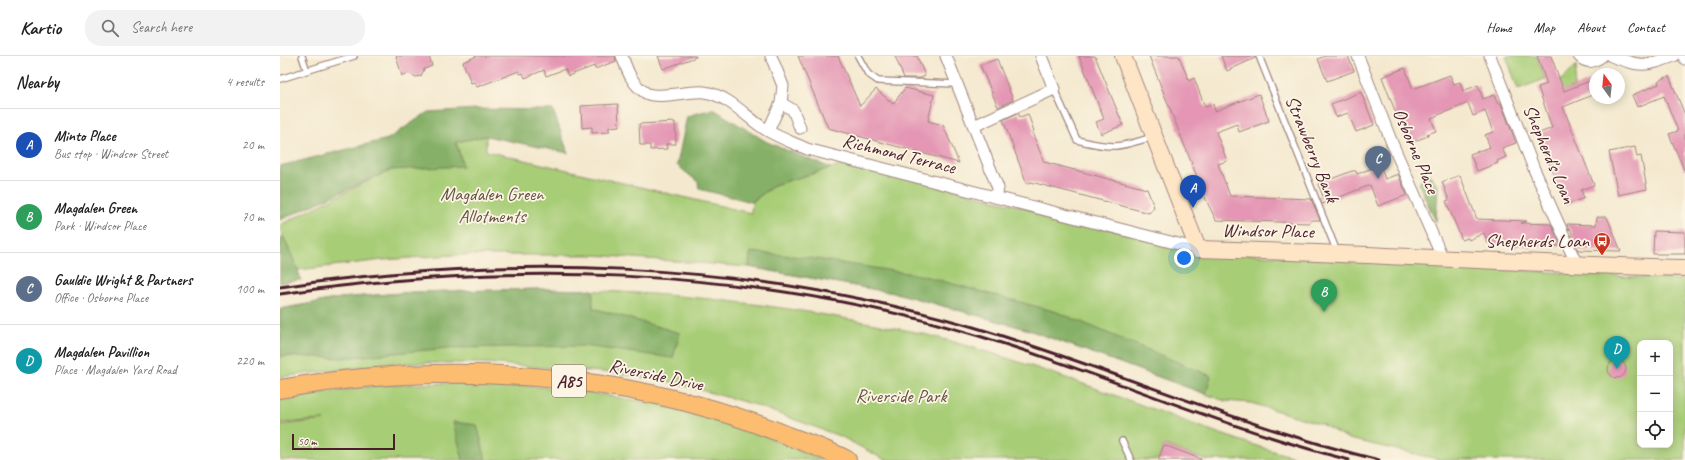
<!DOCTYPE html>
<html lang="en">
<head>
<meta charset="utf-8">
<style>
  body { margin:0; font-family:Caveat,sans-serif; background:#f2f2f2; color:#222 }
  .controls { position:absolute; right:12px; bottom:12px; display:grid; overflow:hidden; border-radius:8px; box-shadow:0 2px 10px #0003 }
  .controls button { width:36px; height:36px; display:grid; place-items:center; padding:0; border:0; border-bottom:1px solid #e0e0e0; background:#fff; color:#222; font:20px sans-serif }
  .compass { position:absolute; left:1309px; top:12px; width:36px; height:36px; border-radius:50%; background:#fff; box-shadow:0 2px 10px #0003; rotate:345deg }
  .scale { position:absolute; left:12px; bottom:10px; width:103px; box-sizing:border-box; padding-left:4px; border:2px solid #4a1f2b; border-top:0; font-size:11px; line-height:14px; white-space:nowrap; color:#4a1f2b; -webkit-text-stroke:3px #fcf5e5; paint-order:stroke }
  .you { position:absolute; left:904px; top:202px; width:14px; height:14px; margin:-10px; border:3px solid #fff; border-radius:50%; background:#1a73e8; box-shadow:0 0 0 6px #1a73e833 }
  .badge { display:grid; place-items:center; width:26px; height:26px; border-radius:50%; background:#0f766e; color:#fff; font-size:13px; font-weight:700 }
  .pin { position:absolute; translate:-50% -33px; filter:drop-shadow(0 1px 2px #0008) }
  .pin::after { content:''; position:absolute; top:21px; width:14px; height:12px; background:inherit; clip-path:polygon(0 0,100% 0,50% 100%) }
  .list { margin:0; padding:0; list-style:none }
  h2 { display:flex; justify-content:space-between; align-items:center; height:52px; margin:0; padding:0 16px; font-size:17px }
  h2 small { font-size:13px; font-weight:400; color:#767676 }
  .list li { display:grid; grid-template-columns:26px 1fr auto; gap:12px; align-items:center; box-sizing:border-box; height:72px; padding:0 16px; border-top:1px solid #e0e0e0 }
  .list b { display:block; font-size:15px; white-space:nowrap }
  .list p { margin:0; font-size:13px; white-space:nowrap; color:#767676 }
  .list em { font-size:13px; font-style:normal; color:#767676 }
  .icon { flex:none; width:22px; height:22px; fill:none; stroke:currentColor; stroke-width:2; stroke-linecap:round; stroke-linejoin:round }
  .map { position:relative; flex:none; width:1405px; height:404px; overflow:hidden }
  header { display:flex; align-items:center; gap:24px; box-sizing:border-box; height:56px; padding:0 20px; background:#fff; border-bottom:1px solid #e0e0e0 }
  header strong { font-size:19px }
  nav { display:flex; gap:22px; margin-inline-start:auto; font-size:14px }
  .search { width:280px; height:36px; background:#f2f2f2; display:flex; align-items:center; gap:10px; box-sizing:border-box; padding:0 14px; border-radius:16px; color:#767676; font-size:15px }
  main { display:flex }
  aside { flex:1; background:#fff }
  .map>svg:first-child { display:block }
</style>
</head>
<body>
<header>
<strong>Kartio</strong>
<div class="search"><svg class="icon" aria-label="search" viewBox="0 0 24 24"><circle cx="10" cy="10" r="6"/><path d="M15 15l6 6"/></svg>Search here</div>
<nav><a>Home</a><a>Map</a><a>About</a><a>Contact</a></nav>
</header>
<main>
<aside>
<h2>Nearby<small>4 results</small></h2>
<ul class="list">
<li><span class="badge" style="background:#1a4fb4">A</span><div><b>Minto Place</b><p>Bus stop · Windsor Street</p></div><em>20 m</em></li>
<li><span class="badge" style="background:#2e9e5b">B</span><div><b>Magdalen Green</b><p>Park · Windsor Place</p></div><em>70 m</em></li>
<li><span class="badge" style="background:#5c6f8a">C</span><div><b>Gauldie Wright &amp; Partners</b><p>Office · Osborne Place</p></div><em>100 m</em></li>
<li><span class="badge" style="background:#0f9aa8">D</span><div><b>Magdalen Pavillion</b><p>Place · Magdalen Yard Road</p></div><em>220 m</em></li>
</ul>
</aside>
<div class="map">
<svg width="1405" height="404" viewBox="0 0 1405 404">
  <rect width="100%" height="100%" fill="#fcf5e5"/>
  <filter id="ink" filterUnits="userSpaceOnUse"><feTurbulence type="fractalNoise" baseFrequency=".025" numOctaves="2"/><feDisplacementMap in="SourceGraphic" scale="8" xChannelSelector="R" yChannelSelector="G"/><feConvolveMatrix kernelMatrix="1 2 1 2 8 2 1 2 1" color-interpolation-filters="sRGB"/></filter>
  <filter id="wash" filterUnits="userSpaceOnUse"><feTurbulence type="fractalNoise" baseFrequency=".012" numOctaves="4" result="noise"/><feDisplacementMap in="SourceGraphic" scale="16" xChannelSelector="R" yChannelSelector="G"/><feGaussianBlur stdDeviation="0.9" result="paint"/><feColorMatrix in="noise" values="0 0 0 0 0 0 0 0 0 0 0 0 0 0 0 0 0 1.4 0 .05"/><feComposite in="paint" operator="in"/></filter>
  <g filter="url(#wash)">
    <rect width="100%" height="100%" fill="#f4e9cf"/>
    <!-- green -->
    <path fill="#a8cd77" stroke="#797651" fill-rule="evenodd" d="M 1226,0 L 1257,0 L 1265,23 L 1238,33 Z
      M 1297,9 L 1294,31 L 1283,36 L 1278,27 Z
      M 206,80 L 206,95 L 471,157 L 472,146 L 496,128 L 570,107 L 915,195 L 1405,224 L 1405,404 L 1162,404 L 1069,383 L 1041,368 L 971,347 L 945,345 L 746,273 L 620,238 L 469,211 L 315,199 L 171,199 L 103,204 L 18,214 L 0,173 L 0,169 L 110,114 L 182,107 L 176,86 ZM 1360,287 L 1390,287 L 1390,389 L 1360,389 Z
      M 261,233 C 364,235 467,244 568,263 C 608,270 649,278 688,290 C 752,309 815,332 878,355 C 926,373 975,391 1025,404 L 925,404 L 884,389 L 878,404 L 605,404 L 562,381 L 472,348 L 391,326 L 335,317 L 204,307 L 115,307 L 0,321 L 0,253 L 61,242 L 133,236 Z
      M 209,326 L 300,335 L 378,348 L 483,379 L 543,404 L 0,404 L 0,369 L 44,364 L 0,367 L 0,342 L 101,329 Z"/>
    <!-- forest -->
    <path fill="#86b068" stroke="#68684a" d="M 197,53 L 273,54 L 288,97 L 206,80 L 176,86 L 183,110 L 110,114 L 0,164 L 0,110 L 108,83 L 148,56 Z
      M 433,53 L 487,86 L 551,112 L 494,129 L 472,146 L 419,133 L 418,126 L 397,109 L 407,60 Z
      M 1147,116 L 1158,129 L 1156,166 L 1139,128 Z
      M 0,181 L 4,182 L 18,214 L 21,224 L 0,227 Z
      M 470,196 L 522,201 L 640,219 L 777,256 L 931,320 L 926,338 L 746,273 L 620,238 L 469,211 Z
      M 261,233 L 313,234 L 313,252 L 400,277 L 393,302 L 304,290 L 168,292 L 62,302 L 0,300 L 0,253 L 61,242 L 133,236 Z
      M 173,366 L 197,369 L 206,404 L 183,404 Z"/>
    <g id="blocks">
      <!-- building -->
      <path fill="#e496b4" d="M 116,0 L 149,0 L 152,10 L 144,13 L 141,20 L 136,21 L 129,17 L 122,20 Z
        M 197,0 L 335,0 L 336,5 L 315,13 L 314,10 L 288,20 L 285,13 L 266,20 L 264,14 L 245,22 L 243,17 L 240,18 L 239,15 L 197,31 L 194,26 L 191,27 L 183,6 Z
        M 378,0 L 416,0 L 416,1 L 383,13 Z
        M 518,0 L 558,0 L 580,50 L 596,33 L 613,48 L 625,32 L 654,39 L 648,65 L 663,69 L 679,107 L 548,72 Z
        M 615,0 L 637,0 L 645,20 L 641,22 L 624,22 Z
        M 799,0 L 815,0 L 843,69 L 821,78 L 816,66 L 824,63 Z
        M 869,0 L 899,0 L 909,25 L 914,22 L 925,51 L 933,48 L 935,55 L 979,38 L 989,65 L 959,76 L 957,68 L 936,76 L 947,105 L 938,108 L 950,140 L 1031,143 L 1040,164 L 1031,164 L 1030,167 L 936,164 L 927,146 Z
        M 941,0 L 975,0 L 975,2 L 947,15 Z
        M 1045,0 L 1068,0 L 1074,15 L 1047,25 L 1038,3 Z
        M 1257,0 L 1271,0 L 1284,35 L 1315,23 L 1315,38 L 1283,51 L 1314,129 L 1301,134 L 1304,142 L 1286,149 L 1257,78 L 1272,72 L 1258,31 L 1267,28 Z
        M 717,3 L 733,44 L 718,51 L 700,9 Z
        M 1125,12 L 1133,33 L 1170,19 L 1174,28 L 1180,26 L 1183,35 L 1198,29 L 1203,43 L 1214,39 L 1218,48 L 1221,47 L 1236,87 L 1222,92 L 1226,101 L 1217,105 L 1218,107 L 1197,115 L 1190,98 L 1210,91 L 1205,79 L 1213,76 L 1205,55 L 1193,60 L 1188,47 L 1151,62 L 1156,75 L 1147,78 L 1148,80 L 1129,87 L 1125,78 L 1124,78 L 1102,21 Z
        M 1389,20 L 1405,59 L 1405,116 L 1389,78 L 1398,75 L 1384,40 L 1357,51 L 1352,39 L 1379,28 L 1378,25 Z
        M 1081,36 L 1094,69 L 1076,76 L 1068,57 L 1056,61 L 1051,48 Z
        M 338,48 L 339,70 L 329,71 L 329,76 L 312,77 L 312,71 L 302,72 L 301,50 Z
        M 738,57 L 740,61 L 748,58 L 754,75 L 752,76 L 764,106 L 867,133 L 874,151 L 869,157 L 751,126 L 747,128 L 723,64 Z
        M 395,66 L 396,88 L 386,88 L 387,93 L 370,94 L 370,89 L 360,89 L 359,68 Z
        M 1355,91 L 1357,101 L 1361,100 L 1367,133 L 1338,139 L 1329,96 Z
        M 1100,109 L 1105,123 L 1118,118 L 1127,139 L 1098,150 L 1090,129 L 1042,148 L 1040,143 L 1044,143 L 1038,128 L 1072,115 L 1076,115 L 1077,118 Z
        M 1180,119 L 1197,163 L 1247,165 L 1241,167 L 1271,168 L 1280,188 L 1279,190 L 1254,190 L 1250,192 L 1247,190 L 1237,189 L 1235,192 L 1231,188 L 1220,188 L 1215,191 L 1213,188 L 1208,187 L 1204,177 L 1189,184 L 1188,182 L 1182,184 L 1166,145 L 1169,144 L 1162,126 Z
        M 1317,161 L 1327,161 L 1341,195 L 1298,194 L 1290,172 L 1289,174 L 1287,168 L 1316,169 Z
        M 1374,175 L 1405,176 L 1405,198 L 1373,198 Z
        M1328 313a9 9 0 1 1 18 0a9 9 0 1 1-18 0Z
        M 884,389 L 921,403 L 921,404 L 878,404 Z"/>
    </g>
  </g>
  <g filter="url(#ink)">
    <use href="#blocks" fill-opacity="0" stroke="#9f847d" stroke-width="1"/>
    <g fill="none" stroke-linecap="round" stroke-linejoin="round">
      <defs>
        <path id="lane" d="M 22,0 L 27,15
          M 578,0 L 588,18 L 598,25 L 676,28
          M 979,0 L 1057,196
          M 0,23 L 74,0
          M 774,33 L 797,84 C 833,93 838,92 872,81
          M 842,385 L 851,404"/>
        <path id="street" d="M 342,0 C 347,14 352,29 366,37 C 379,44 409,34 424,36 C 451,40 466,62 488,75 C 500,82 514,87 527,93 L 918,193
          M 666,0 L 718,132 L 716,141
          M 1078,0 L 1112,87 L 1163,203
          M 1210,0 L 1254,113 L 1297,209
          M 1299,0 C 1306,8 1314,6 1322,0
          M 1331,0 C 1361,11 1364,11 1394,0
          M 1404,0 L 1405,3
          M 501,47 L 513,54 L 520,72
          M 694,70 L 774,33 L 761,0
          M 488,75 L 501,47 L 503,30 L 491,0"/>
        <path id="secondary" d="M 843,0 L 918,193 C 1081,197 1243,208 1405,212"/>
        <path id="primary" d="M 0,333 C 170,304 351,315 511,381 C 530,388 550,395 567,404"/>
      </defs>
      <!-- lane casing -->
      <use href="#lane" stroke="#9f847d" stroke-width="8"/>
      <!-- street casing -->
      <use href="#street" stroke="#9f847d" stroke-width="13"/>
      <!-- secondary casing -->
      <use href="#secondary" stroke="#9f847d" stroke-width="18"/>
      <!-- primary casing -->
      <use href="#primary" stroke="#9f847d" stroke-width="20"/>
      <!-- lane -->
      <use href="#lane" stroke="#fff" stroke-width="5.5"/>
      <!-- street -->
      <use href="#street" stroke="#fff" stroke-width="11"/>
      <!-- secondary -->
      <use href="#secondary" stroke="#fee5c5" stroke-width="16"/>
      <!-- primary -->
      <use href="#primary" stroke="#fcbd6f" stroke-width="18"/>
      <!-- rail -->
      <path stroke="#4a1f2b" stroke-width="3" d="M 0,231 C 230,197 466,205 690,270 C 828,311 959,370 1099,404
        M 0,238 C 227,205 461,211 682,275 C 813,313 937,370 1069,404"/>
    </g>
  </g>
  <!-- icons -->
  <defs>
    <symbol id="bus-pin" viewBox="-11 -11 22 30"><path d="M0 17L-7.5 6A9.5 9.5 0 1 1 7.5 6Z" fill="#c8321e" stroke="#fcf5e5"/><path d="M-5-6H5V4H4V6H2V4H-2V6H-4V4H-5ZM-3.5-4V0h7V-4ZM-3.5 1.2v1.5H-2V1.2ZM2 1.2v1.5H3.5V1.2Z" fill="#fff"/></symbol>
  </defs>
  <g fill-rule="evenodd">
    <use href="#bus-pin" x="1312" y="175" width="20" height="27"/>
  </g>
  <g text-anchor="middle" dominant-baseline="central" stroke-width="3.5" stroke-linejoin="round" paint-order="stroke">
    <!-- shield labels -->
    <rect fill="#fcf5e5" stroke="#7f5f63" stroke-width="1" x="272" y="309" width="34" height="32" rx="3"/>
    <g font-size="18" font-weight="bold" fill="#4a1f2b">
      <text x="289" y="325">A85</text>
    </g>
    <!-- street labels -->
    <g font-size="19" fill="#4a1f2b" stroke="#fcf5e5">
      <text transform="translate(1032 93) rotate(68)">Strawberry Bank</text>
      <text transform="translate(1136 95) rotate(67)">Osborne Place</text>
      <text transform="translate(619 98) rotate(14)">Richmond Terrace</text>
      <text transform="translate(1269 98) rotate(67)">Shepherd's Loan</text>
      <text transform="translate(988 175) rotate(1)">Windsor Place</text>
      <text transform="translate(376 319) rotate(12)">Riverside Drive</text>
    </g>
    <!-- park labels -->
    <g font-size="19" fill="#665342" stroke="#fcf5e5">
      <text x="212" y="138">Magdalen Green<tspan x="212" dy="22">Allotments</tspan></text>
      <text x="621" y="340">Riverside Park</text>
    </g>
    <!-- poi labels -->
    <g font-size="19" fill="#4a1f2b" stroke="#fcf5e5" text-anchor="end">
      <text x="1309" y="185">Shepherds Loan</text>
    </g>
  </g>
</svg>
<div class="controls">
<button>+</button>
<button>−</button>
<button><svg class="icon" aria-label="locate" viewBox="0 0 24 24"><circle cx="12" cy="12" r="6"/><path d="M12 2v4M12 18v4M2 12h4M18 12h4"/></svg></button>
</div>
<svg class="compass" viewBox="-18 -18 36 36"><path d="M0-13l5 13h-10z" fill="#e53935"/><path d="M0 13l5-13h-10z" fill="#767676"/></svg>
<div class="scale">50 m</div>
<div class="you"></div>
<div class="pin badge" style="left:913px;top:152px;background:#1a4fb4">A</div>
<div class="pin badge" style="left:1044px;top:256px;background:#2e9e5b">B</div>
<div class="pin badge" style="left:1098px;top:123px;background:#5c6f8a">C</div>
<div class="pin badge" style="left:1337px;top:313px;background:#0f9aa8">D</div>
</div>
</main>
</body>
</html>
